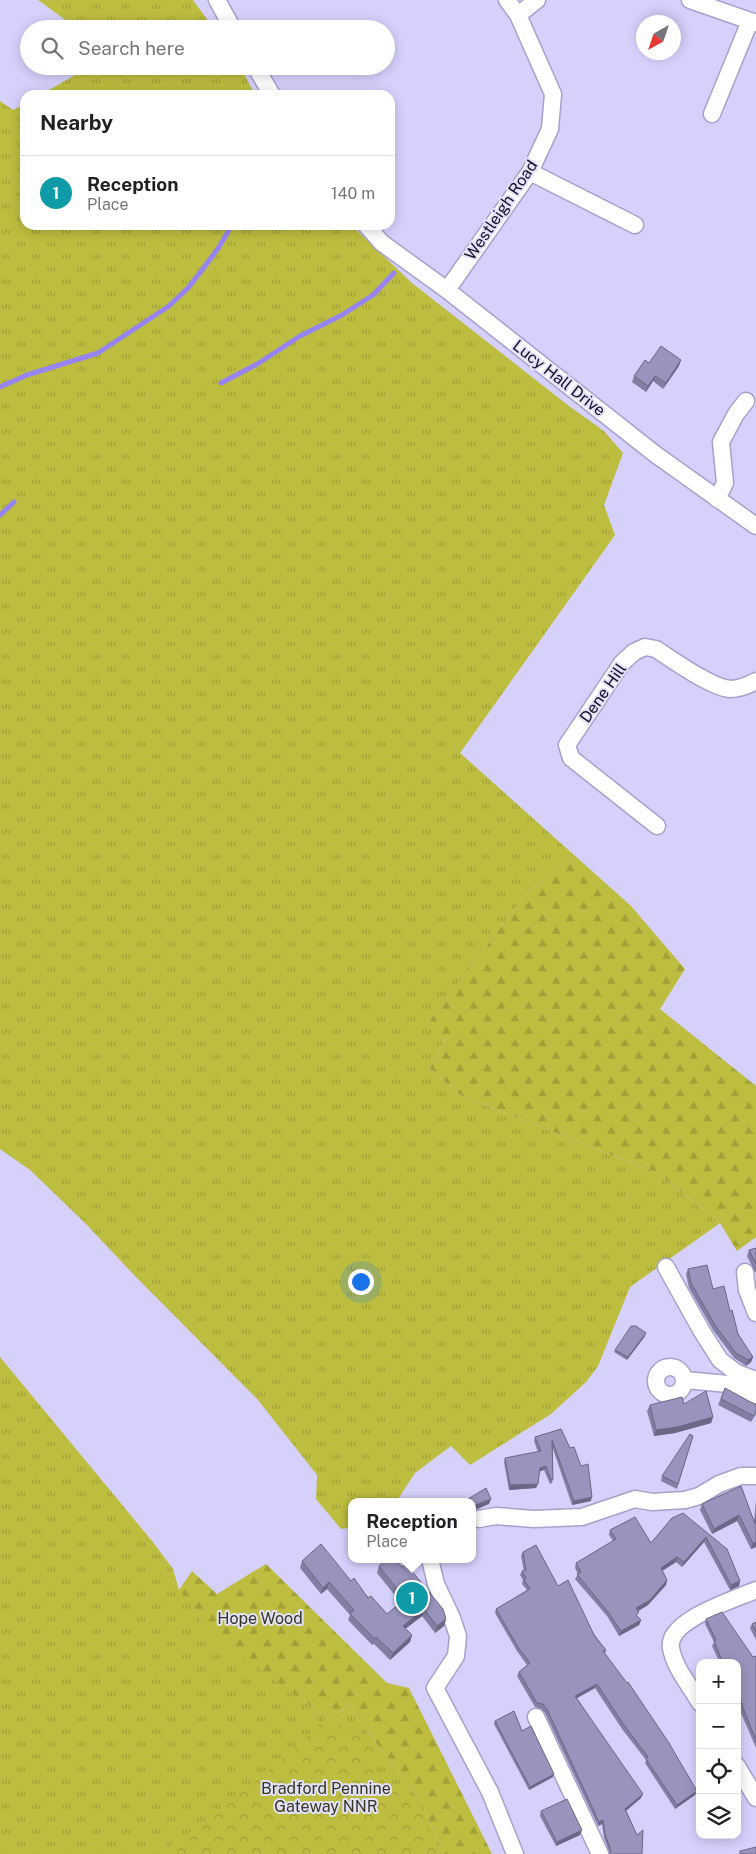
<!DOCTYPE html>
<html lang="en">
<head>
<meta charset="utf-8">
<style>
  body { margin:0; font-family:"Public Sans",sans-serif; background:#f2f2f2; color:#202124 }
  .controls { position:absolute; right:15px; bottom:15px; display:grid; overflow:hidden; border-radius:10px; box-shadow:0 2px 12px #0003 }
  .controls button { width:45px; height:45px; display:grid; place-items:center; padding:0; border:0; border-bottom:1px solid #e0e0e0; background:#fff; color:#202124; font:25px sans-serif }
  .compass { position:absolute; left:636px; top:15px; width:45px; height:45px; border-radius:50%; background:#fff; box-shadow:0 2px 12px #0003; rotate:220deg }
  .you { position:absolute; left:360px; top:1281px; width:18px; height:18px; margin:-12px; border:4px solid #fff; border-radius:50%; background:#1a73e8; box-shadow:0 0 0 8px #1a73e833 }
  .badge { display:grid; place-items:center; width:32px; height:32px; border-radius:50%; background:#0f766e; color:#fff; font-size:16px; font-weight:700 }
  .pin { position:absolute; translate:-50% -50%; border:2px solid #fff; box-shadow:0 1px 5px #0006 }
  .popup { position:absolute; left:348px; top:1498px; width:128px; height:65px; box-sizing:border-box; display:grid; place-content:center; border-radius:10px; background:#fff; filter:drop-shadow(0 1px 4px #0005); font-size:16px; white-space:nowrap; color:#757577 }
  .popup b { font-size:19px; color:#202124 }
  .popup::after { content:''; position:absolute; left:50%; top:100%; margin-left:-10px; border:10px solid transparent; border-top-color:#fff }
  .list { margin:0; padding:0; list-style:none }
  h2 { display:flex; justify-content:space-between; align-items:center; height:65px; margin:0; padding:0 20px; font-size:21px }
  h2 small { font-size:16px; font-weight:400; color:#757577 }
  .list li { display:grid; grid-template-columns:32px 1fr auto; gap:15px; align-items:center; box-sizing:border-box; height:75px; padding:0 20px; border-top:1px solid #e0e0e0 }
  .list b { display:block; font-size:19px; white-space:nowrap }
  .list p { margin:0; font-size:16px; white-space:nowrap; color:#757577 }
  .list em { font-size:16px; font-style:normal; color:#757577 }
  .icon { flex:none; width:28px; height:28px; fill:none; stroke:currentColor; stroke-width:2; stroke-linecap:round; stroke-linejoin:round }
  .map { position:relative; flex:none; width:756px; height:1854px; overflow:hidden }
  .search { position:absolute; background:#fff; box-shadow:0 2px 12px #0003; left:20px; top:20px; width:375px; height:55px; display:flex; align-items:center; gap:12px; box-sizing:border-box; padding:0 18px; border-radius:28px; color:#757577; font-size:19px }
  .panel { position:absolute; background:#fff; box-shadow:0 2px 12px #0003; left:20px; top:90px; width:375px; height:140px; border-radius:15px }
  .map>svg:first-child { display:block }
</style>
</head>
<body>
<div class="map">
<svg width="756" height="1854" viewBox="0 0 756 1854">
  <defs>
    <pattern id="grass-tufts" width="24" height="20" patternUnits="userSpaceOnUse" patternTransform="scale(1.25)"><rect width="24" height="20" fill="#bdbd40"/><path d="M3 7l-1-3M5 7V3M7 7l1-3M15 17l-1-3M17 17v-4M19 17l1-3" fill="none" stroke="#a1a138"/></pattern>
    <pattern id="forest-firs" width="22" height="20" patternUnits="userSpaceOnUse" patternTransform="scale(1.25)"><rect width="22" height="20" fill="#bdbd40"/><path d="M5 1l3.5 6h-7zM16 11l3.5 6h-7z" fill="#a1a138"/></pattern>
    <pattern id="park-crowns" width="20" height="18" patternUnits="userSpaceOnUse" patternTransform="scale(1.25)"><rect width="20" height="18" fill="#bdbd40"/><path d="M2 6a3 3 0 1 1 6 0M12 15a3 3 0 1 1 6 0" fill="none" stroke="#a1a138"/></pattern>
  </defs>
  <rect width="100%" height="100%" fill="#d5d1fc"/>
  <!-- grass -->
  <path fill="url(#grass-tufts)" d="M 38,0 L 193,0 L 214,29 L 78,29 Z
    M 91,66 L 240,66 L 255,95 L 40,95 Z
    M 0,101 L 13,110 L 25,104 L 25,225 L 351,225 L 412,283 L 569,406 L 604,431 L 623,453 L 604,505 L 615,535 L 460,753 L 574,855 L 527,893 L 426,1026 L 445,1039 L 429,1068 L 460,1095 L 657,1173 L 720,1223 L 630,1287 L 598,1366 L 586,1382 L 551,1414 L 470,1465 L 451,1446 L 415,1473 L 396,1502 L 352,1502 L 352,1527 L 341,1529 L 316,1499 L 317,1475 L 258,1400 L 135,1276 L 84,1222 L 30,1170 L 0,1149 Z
    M 0,1357 L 152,1541 L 173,1569 L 179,1590 L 300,1698 L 327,1719 L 348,1706 L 422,1803 L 443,1854 L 0,1854 Z"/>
  <!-- forest -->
  <path fill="url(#forest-firs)" d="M 574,855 L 631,906 L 685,969 L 660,1009 L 756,1086 L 756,1237 L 737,1251 L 720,1223 L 657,1173 L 460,1095 L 429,1068 L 445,1039 L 425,1027 L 527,893 Z
    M 266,1564 L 387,1683 L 409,1688 L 492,1854 L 443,1854 L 422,1803 L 348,1706 L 327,1719 L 300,1698 L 212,1635 L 179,1590 L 192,1571 L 217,1594 Z"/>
  <!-- park -->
  <path fill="url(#park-crowns)" d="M 325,1719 L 350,1729 L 379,1755 L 373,1765 L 391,1790 L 407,1790 L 424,1816 L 437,1854 L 158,1854 C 217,1815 274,1769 325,1719 Z"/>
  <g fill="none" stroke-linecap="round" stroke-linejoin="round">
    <!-- stream -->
    <path stroke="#9784f3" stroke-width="5" d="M 221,383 L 259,363 L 300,336 L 342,315 L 373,295 L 394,273
      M 0,387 L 27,375 L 98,353 L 169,306 L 188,288 L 202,270 L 219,247 L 232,225
      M 0,515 L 14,502"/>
    <defs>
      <path id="minor" d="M 217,0 L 233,29
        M 690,0 L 756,23
        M 518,15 L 537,0
        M 255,66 L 272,95
        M 712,114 L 750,21
        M 530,172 L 635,225
        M 366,225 L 382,243 L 447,290 L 655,454 L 756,526
        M 447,290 L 530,172 L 550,129 L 553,94 L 518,15 L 507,0
        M 717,499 L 725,483 L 721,442 L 736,414 L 746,401
        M 657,826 L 571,758 L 567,745 L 622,663 L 634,652 L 645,647 L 656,649 C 673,660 710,687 730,689 C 739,689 749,685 756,681
        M 666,1267 L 701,1330 L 720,1360 L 737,1373 L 756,1380
        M 745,1272 L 747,1290 L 756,1313
        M656 1381a14 14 0 1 1 28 0a14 14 0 1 1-28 0Z
        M 685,1380 L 728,1384 L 756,1395
        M 479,1519 L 496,1516 L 534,1519 L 582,1517 L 635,1499 L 652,1502 L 685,1500 L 699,1496 L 719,1484 L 741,1476 L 756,1476
        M 430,1559 L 436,1584 L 452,1618 L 458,1636 L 456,1656 L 435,1688 L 490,1792 L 515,1854
        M 700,1703 C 690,1686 674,1667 671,1648 C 666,1620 736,1599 756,1590
        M 536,1717 L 600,1854
        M 737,1766 L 756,1798"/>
    </defs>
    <!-- minor casing -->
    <use href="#minor" stroke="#a5a1cb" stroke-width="19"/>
    <!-- minor -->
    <use href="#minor" stroke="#fff" stroke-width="16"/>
  </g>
  <!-- wall -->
  <path fill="#837fa3" d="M 649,363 L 679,366 L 663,389 L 653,381 L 646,392 L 632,382 L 634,376 Z
    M 756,1248 L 756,1272 L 755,1272 L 747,1256 L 749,1250 Z
    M 688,1269 L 713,1289 L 730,1311 L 738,1334 L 753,1357 L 751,1362 L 746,1366 L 734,1358 L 713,1330 L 689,1288 L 686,1274 Z
    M 645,1336 L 627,1360 L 614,1352 L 615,1350 Z
    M 725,1388 L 756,1414 L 751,1422 L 718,1405 Z
    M 684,1404 L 713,1417 L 711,1423 L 675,1433 L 654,1436 L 647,1411 L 650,1405 Z
    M 561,1429 L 591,1501 L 572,1505 L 553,1449 L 553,1479 L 552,1483 L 550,1484 L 544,1470 L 539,1471 L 536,1488 L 509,1490 L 504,1462 L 505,1458 L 538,1452 L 534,1441 L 535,1437 Z
    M 693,1436 L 677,1489 L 661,1481 L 662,1476 Z
    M 741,1486 L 754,1521 L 756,1500 L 756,1547 L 751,1549 L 737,1521 L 712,1534 L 700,1510 L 702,1504 Z
    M 672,1518 L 727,1549 L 740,1581 L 739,1586 L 730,1590 L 704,1542 L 682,1567 L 676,1562 L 662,1571 L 667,1580 L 666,1585 L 648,1605 L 638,1611 L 637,1616 L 641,1620 L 639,1625 L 619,1636 L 607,1616 L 575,1579 L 578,1574 L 575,1568 L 576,1563 L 613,1541 L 609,1535 L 610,1530 L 651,1543 Z
    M 523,1552 L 558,1586 L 606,1650 L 605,1653 L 695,1795 L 675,1809 L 645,1763 L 646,1760 L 622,1729 L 595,1688 L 577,1698 L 641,1798 L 626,1811 L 637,1835 L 610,1854 L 604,1838 L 602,1824 L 598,1826 L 545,1713 L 541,1709 L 535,1707 L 517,1676 L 519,1672 L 527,1665 L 517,1651 L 495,1613 L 496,1609 L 527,1590 L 522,1584 L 523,1580 L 520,1575 L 522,1571 L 524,1571 L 521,1556 Z
    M 302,1561 L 351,1581 L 387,1614 L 401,1603 L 377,1573 L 379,1566 L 402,1567 L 446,1619 L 444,1626 L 435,1633 L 422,1616 L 405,1629 L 412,1635 L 410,1642 L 390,1660 L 374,1644 L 372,1645 L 348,1620 L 350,1615 L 327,1589 L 321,1594 L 300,1568 Z
    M 706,1619 L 753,1657 L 756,1656 L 756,1748 L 741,1713 L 737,1699 L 737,1663 L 720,1663 L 712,1646 L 714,1642 L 705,1624 Z
    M 756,1622 L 756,1640 L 750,1628 L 752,1624 Z
    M 495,1721 L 553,1777 L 529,1790 L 494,1724 Z
    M 541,1811 L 580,1835 L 556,1846 L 540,1816 Z"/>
  <!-- shaded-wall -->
  <path fill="#6a6884" d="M 681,360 L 679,366 L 663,389 L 666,383 Z
    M 655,376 L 653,381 L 646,392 L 648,386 Z
    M 646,1333 L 645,1336 L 627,1360 L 628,1357 Z
    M 753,1357 L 751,1362 L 746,1366 L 748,1360 Z
    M 713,1417 L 711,1423 L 675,1433 L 654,1436 L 656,1430 Z
    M 546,1466 L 544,1470 L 538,1472 L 540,1468 Z
    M 538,1484 L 536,1488 L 509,1490 L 510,1485 Z
    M 592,1497 L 591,1501 L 572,1505 L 574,1501 Z
    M 491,1499 L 489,1504 L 473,1511 L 472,1512 L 472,1509 L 475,1505 Z
    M 739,1515 L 737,1521 L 712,1534 L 714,1529 Z
    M 706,1537 L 704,1542 L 682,1567 L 684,1562 Z
    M 756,1542 L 756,1547 L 751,1549 L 753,1543 Z
    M 677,1557 L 676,1562 L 659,1573 L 661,1568 Z
    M 667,1580 L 666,1585 L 648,1605 L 635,1613 L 636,1608 Z
    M 740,1581 L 739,1586 L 730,1590 L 731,1585 Z
    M 329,1582 L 327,1589 L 321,1594 L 323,1588 Z
    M 424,1609 L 422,1616 L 400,1633 L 403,1626 Z
    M 446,1619 L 444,1626 L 435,1633 L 437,1626 Z
    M 641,1620 L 639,1625 L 619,1636 L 621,1631 Z
    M 412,1635 L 410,1642 L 390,1660 L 393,1653 Z
    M 597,1684 L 595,1688 L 573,1700 L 575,1696 Z
    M 554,1774 L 553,1777 L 529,1790 L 530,1787 Z
    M 697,1791 L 695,1795 L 675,1809 L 677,1805 Z
    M 643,1794 L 641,1798 L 623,1813 L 625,1809 Z
    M 603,1820 L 602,1824 L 598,1826 L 599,1822 Z
    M 582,1830 L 580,1835 L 556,1846 L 557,1842 Z"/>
  <!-- building -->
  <path fill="#9894bd" stroke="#6a6884" d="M 661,346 L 681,360 L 666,383 L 655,376 L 648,386 L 634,376 L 645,360 L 649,363 Z
    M 756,1248 L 756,1264 L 749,1250 Z
    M 707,1265 L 713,1289 L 724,1286 L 730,1311 L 732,1310 L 738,1334 L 753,1357 L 748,1360 L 736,1353 L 715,1325 L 691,1283 L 688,1269 Z
    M 631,1326 L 636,1326 L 646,1333 L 628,1357 L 615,1350 Z
    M 725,1388 L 756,1405 L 756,1412 L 754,1416 L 721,1399 Z
    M 706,1391 L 713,1417 L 677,1427 L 656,1430 L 650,1405 L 682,1397 L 684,1404 Z
    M 561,1429 L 570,1448 L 574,1447 L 581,1466 L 588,1464 L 592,1497 L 574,1501 L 552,1440 L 553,1479 L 551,1480 L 546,1466 L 540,1468 L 538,1484 L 510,1485 L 505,1458 L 541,1451 L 535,1437 Z
    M 690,1434 L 693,1436 L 678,1484 L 662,1476 Z
    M 741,1486 L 755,1524 L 756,1517 L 756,1542 L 753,1543 L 739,1515 L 714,1529 L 702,1504 Z
    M 486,1488 L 491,1499 L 475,1505 L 472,1509 L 472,1502 L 463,1502 Z
    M 683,1513 L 727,1549 L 740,1581 L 731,1585 L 706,1537 L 684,1562 L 677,1557 L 661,1568 L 667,1580 L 650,1600 L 636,1608 L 639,1612 L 636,1615 L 641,1620 L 621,1631 L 608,1612 L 577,1574 L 581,1572 L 576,1563 L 616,1539 L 610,1530 L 635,1517 L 651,1543 L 672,1518 Z
    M 321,1544 L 351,1581 L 354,1578 L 368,1598 L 371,1596 L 387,1614 L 405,1599 L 379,1566 L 387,1559 L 395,1559 L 402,1567 L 406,1564 L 443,1609 L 446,1619 L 437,1626 L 424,1609 L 403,1626 L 412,1635 L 393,1653 L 376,1637 L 375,1639 L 350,1614 L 354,1610 L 329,1582 L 323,1588 L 302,1561 Z
    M 536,1545 L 558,1586 L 568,1580 L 595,1637 L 606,1650 L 603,1651 L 627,1683 L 628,1682 L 669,1743 L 697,1791 L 677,1805 L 646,1759 L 648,1757 L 624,1725 L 597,1684 L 575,1696 L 643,1794 L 625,1809 L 637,1835 L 643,1830 L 642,1854 L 610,1854 L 611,1850 L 605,1834 L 603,1820 L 599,1822 L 547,1709 L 543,1704 L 537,1703 L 519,1672 L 530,1663 L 518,1647 L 496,1609 L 530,1589 L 524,1580 L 526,1578 L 522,1571 L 526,1570 L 523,1552 Z
    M 722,1612 L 753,1657 L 756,1656 L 756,1740 L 743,1708 L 738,1690 L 737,1690 L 737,1663 L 723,1663 L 714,1641 L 716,1640 L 706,1619 Z
    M 756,1622 L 756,1632 L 752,1624 Z
    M 514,1711 L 522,1731 L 531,1726 L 554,1774 L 530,1787 L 495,1721 Z
    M 567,1799 L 582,1830 L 557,1842 L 541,1811 Z
    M 756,1847 L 756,1854 L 740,1854 L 740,1851 Z"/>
  <g text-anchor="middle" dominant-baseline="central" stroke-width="4" stroke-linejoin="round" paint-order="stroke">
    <!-- street labels -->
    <g font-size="16" fill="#12101f" stroke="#e2e0fa">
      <text transform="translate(501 210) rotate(-56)">Westleigh Road</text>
      <text transform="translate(559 378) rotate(38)">Lucy Hall Drive</text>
      <text transform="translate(603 693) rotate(-55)">Dene Hill</text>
    </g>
    <!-- park labels -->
    <g font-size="16" fill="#36361f" stroke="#e2e0fa">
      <text x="260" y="1618">Hope Wood</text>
      <text x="326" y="1788">Bradford Pennine<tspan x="326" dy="18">Gateway NNR</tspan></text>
    </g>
  </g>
</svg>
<div class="controls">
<button>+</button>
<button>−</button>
<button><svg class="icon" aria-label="locate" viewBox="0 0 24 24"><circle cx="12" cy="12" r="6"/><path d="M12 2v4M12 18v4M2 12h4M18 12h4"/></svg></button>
<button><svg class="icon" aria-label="layers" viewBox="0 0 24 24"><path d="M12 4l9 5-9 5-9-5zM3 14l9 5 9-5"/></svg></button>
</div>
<svg class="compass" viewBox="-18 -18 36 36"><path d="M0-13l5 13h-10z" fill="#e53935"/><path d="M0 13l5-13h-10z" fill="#757577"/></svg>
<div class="you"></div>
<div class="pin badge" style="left:412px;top:1598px;background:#0f9aa8">1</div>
<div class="popup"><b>Reception</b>Place</div>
<div class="search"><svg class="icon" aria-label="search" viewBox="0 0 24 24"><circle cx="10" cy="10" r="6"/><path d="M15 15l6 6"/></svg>Search here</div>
<section class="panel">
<h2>Nearby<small></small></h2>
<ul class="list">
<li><span class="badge" style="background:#0f9aa8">1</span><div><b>Reception</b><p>Place</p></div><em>140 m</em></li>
</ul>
</section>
</div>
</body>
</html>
